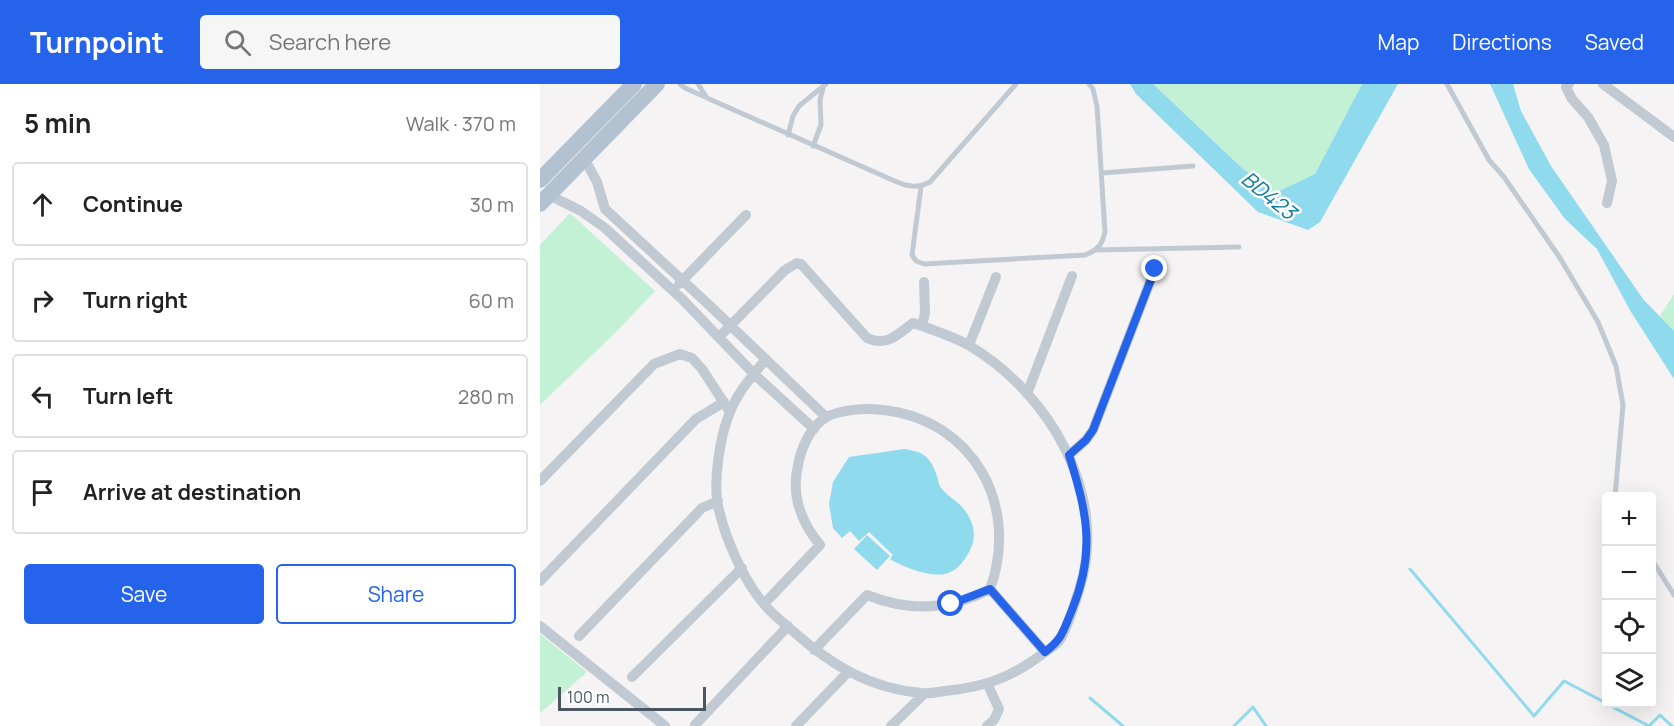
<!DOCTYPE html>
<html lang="en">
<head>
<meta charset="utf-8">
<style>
  body { margin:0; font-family:Manrope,sans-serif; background:#f6f6f6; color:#222 }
  .controls { position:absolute; right:18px; bottom:18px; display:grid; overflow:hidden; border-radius:6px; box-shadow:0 6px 24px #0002 }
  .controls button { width:54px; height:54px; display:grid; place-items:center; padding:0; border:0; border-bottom:2px solid #e0e0e0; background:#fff; color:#222; font:30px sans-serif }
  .scale { position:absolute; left:18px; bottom:15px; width:148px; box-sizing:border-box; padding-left:6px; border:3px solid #4a5661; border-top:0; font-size:16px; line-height:21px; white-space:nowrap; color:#4a5661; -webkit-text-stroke:4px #fff; paint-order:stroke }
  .stop { position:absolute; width:18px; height:18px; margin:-14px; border:4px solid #2563eb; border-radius:50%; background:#fff }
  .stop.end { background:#2563eb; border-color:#fff; box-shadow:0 2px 6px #0008 }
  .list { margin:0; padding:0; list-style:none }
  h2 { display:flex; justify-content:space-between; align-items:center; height:78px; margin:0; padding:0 24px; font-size:26px }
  h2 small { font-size:20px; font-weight:400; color:#767676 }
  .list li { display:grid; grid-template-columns:39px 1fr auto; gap:18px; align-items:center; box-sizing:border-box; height:84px; margin:0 12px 12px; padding:0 12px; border:2px solid #e0e0e0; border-radius:6px }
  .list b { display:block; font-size:22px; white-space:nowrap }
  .list em { font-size:20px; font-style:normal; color:#767676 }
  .actions { display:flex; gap:12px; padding:18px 24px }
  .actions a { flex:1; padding:14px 0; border:2px solid #2563eb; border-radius:6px; text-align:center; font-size:21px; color:#2563eb }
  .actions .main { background:#2563eb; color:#fff }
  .icon { flex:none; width:33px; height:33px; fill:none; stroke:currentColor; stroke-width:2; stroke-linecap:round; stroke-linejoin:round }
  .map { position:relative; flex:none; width:1134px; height:642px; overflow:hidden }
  header { display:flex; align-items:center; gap:36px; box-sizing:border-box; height:84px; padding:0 30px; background:#2563eb; color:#fff }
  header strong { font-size:28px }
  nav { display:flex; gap:33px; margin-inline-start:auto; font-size:21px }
  .search { width:420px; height:54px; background:#f6f6f6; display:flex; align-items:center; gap:15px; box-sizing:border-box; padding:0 21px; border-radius:6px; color:#767676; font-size:22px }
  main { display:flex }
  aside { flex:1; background:#fff }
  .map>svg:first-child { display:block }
</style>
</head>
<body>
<header>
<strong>Turnpoint</strong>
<div class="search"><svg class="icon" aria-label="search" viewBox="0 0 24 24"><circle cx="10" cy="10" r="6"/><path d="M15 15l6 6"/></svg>Search here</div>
<nav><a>Map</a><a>Directions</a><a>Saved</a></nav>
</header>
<main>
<aside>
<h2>5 min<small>Walk · 370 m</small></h2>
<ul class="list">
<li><svg class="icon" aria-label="ahead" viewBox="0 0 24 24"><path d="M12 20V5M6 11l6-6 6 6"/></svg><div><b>Continue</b></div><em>30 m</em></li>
<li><svg class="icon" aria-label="right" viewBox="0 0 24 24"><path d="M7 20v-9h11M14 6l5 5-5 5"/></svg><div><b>Turn right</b></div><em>60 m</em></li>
<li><svg class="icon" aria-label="left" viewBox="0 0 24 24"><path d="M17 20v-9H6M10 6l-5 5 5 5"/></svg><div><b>Turn left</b></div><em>280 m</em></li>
<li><svg class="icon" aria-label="arrive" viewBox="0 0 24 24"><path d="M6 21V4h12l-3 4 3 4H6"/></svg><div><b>Arrive at destination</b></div></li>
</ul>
<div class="actions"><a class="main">Save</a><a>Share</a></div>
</aside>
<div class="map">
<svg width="1134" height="642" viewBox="0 0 1134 642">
  <rect width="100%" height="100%" fill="#f5f3f3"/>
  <!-- green -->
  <path fill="#c3f1d5" d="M 613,0 L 822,0 L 775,90 L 735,109 L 701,83 Z
    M 30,129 L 115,207 L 75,249 L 0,321 L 0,161 Z
    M 1134,210 L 1134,247 L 1120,232 Z
    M 0,550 L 47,588 L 0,629 Z"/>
  <!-- water -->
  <path fill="#90daee" d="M 590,0 L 613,0 L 701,83 L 735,109 L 775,90 L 822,0 L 858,0 L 780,138 L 768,146 L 718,128 L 596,10 Z
    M 950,0 L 973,0 L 981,27 L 1011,82 L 1103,215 L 1134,247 L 1134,295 L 1091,228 L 1057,165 L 1025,135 L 989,85 Z
    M 364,365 C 384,368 390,372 397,392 C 398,396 399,402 402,405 C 411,416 422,418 430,435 C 435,444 435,457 430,466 C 425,476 419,485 408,489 C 393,495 363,483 350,475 L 353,471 L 329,448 L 319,457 L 310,447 L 302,454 L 293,444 L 289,420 L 293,398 L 309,373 Z
    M 327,451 L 350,472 L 337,486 L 314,465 Z"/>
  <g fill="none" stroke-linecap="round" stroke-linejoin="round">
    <!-- stream -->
    <path stroke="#90daee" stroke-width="3" d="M 870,485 L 994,632 L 1024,597 L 1066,619
      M 550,614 L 583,642
      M 1067,620 L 1109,642
      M 694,642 L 713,623 L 726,642
      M 1109,642 L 1120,631 L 1132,642"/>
    <!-- service -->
    <path stroke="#c1cad2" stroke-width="5" d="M 140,0 L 145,4 L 165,13
      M 158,0 L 167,14 L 357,98 C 369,103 378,104 390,98 L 476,0
      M 907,0 L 949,76 L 964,93 L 1020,174 L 1058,238 L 1076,282 L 1083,321 L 1075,412
      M 248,51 L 253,32 L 259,22 L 286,0
      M 273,62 L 281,41 L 280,16 L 283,4
      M 562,89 L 653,82
      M 381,103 L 372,171 L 376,177 L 384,180 L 545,171 C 558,166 562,161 565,148 L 557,22 L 553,5 L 549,0
      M 556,166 L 699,163
      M 1112,476 L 1134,511"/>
    <!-- minor -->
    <path stroke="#c1cad2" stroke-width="10" d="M 1029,0 L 1026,3 L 1032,15 L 1048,33 L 1064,61 L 1072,97 L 1067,119
      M 1063,0 L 1134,53
      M 44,74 L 57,98 L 65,125 L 168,220 L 286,333
      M 9,111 L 41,127 L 65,144 L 143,216 L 214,290 L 274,345
      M 139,200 L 206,131
      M 382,242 L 385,229 L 384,198
      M 179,253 L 245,186 L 257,179 L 261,180 L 327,254 C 347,263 357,251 373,239 L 379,241 C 396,247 415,253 430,262 C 510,310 570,412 539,506 C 535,519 527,546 519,557 C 516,561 509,565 505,568
      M 429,261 L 456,193
      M 226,275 C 212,292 198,308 190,328 C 180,352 172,400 179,426 C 186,456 204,497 224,520 C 232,530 244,539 254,548 C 291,581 331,605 382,609 C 390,610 398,608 405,607 C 445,603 473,593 505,568 L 450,505
      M 487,310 L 532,192
      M 529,371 L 546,356 L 553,346 L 615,185
      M 0,397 L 114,280 L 140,270 L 152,274 L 162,285 L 190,328
      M 0,497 L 156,335 L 184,318
      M 224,520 L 280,461 C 261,438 251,411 258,381 C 261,365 270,343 285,334 C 300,325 326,324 343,326 C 434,336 480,422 450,505 C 410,526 369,528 327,511 L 274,566
      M 0,542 L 125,642
      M 39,552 L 162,424 L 178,417
      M 92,593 L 202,484
      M 447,599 L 459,625 L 454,636 L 447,642
      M 155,641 L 248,542
      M 256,642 L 308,588
      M 351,642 L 384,610"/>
    <!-- primary -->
    <path stroke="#b3c2d1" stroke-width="16" d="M 0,96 L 94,0
      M 0,120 L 117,0"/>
  </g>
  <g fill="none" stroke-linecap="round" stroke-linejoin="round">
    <!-- route -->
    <path stroke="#2563eb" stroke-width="8" d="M 411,520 L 450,505 L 505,568 C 523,554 523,547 532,526 C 556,467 547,429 529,371 L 546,356 L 553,346 L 615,185"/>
  </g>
  <g text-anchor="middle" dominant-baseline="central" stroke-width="5" stroke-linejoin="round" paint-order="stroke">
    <!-- water labels -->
    <g font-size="21" font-style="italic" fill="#0c7c9b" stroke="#fff">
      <text transform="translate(729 111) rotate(39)">BD423</text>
    </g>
  </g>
</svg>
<div class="controls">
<button>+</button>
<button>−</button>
<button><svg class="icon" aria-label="locate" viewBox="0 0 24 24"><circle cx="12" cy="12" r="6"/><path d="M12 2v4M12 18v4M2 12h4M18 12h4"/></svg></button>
<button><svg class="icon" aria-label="layers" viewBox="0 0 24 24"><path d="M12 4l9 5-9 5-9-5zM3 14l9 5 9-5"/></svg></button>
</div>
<div class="scale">100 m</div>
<div class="stop" style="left:411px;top:520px"></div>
<div class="stop end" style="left:615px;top:185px"></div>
</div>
</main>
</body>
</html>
